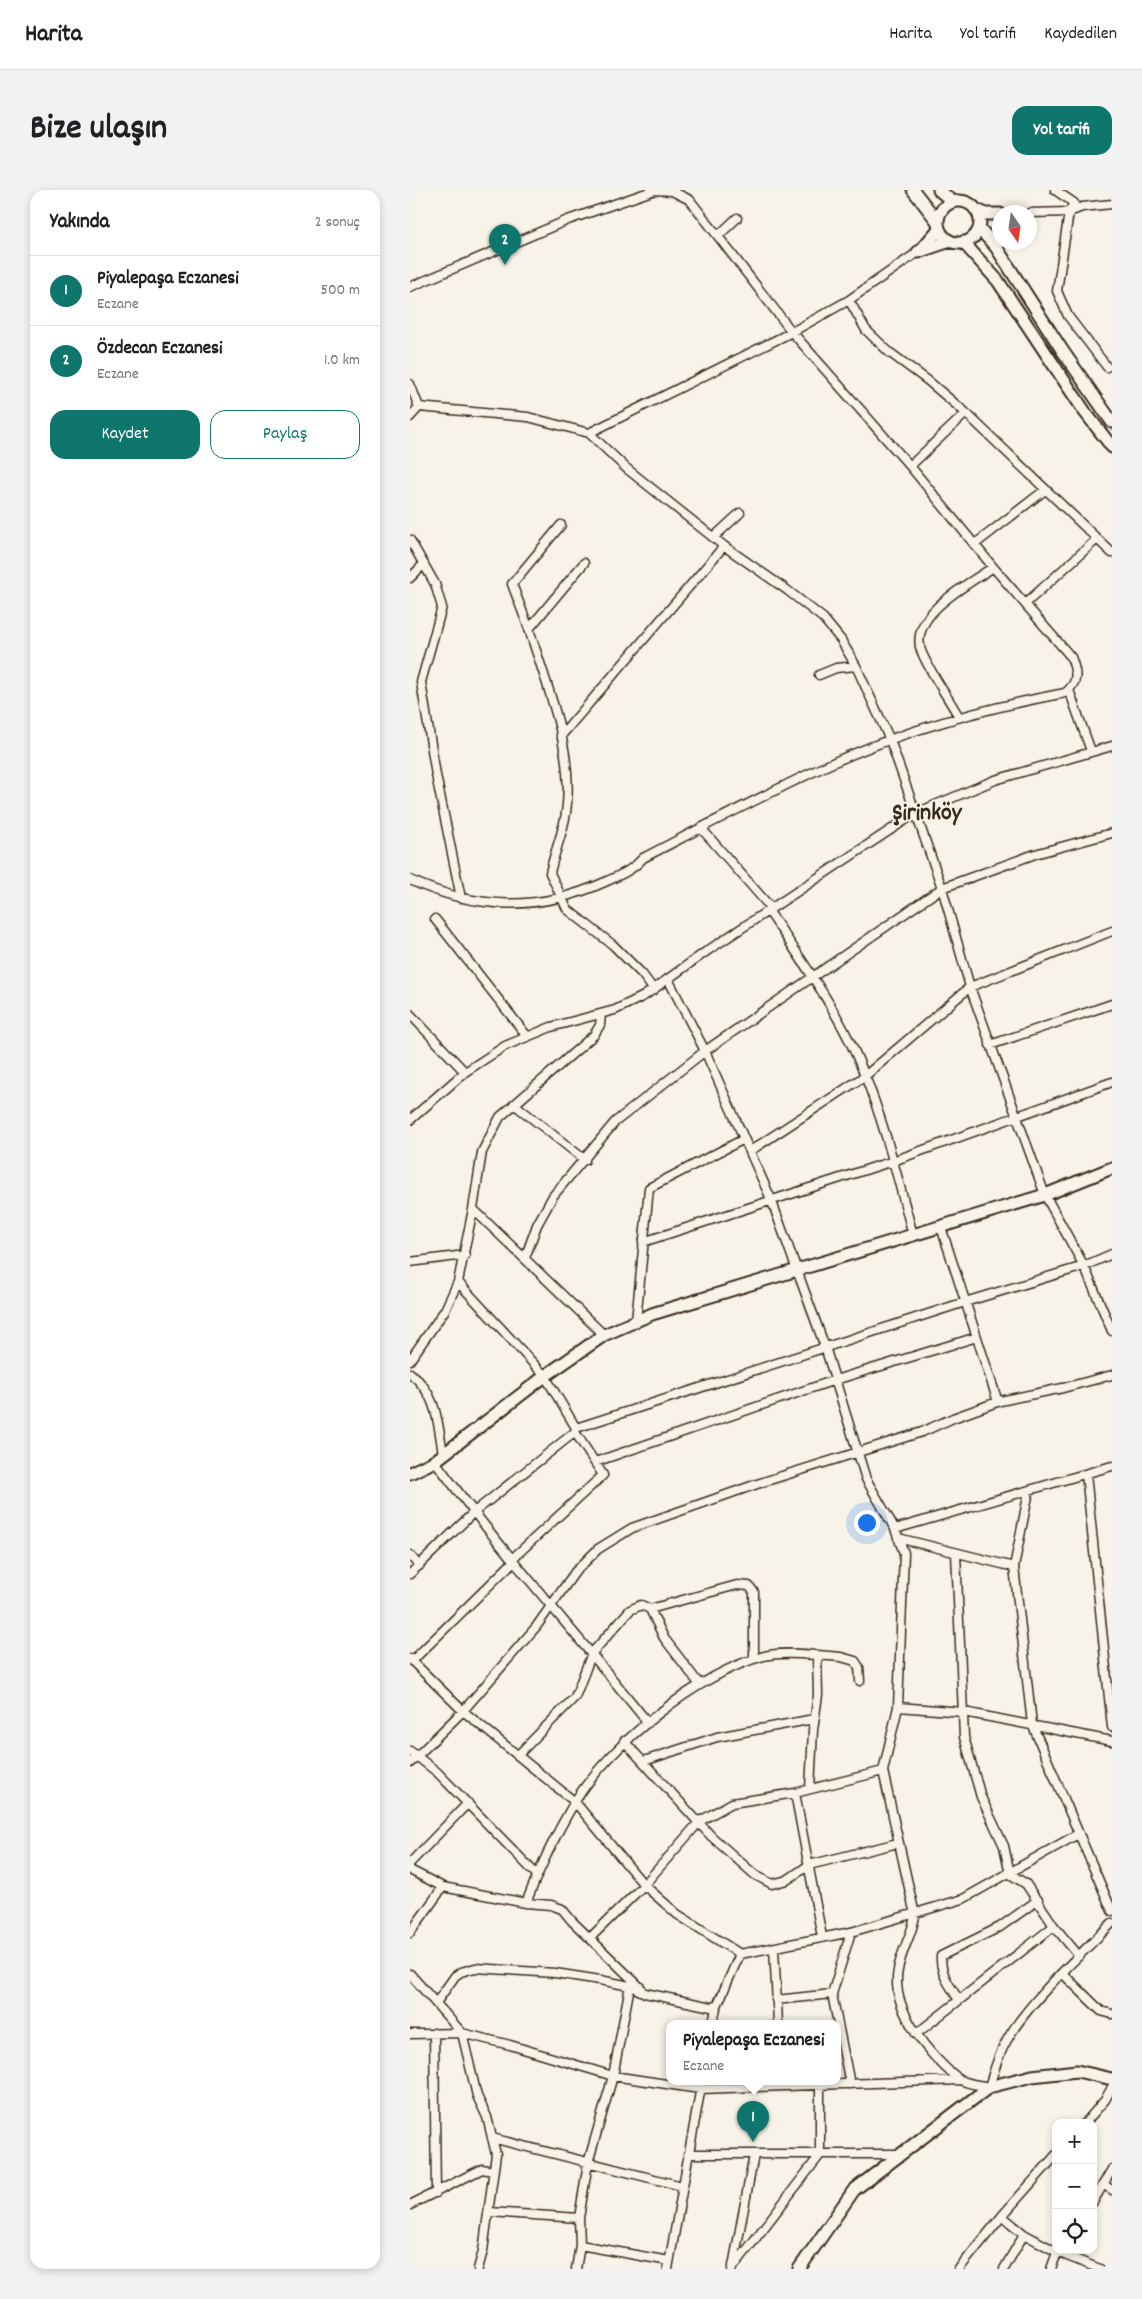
<!DOCTYPE html>
<html lang="tr">
<head>
<meta charset="utf-8">
<style>
  body { margin:0; font-family:Dekko,sans-serif; background:#f2f2f2; color:#202124 }
  .controls { position:absolute; right:15px; bottom:15px; display:grid; overflow:hidden; border-radius:10px; box-shadow:0 2px 8px #0003 }
  .controls button { width:45px; height:45px; display:grid; place-items:center; padding:0; border:0; border-bottom:1px solid #e0e0e0; background:#fff; color:#202124; font:25px sans-serif }
  .compass { position:absolute; left:582px; top:15px; width:45px; height:45px; border-radius:50%; background:#fff; box-shadow:0 2px 8px #0003; rotate:167deg }
  .you { position:absolute; left:456px; top:1332px; width:18px; height:18px; margin:-12px; border:4px solid #fff; border-radius:50%; background:#1a73e8; box-shadow:0 0 0 8px #1a73e833 }
  .badge { display:grid; place-items:center; width:32px; height:32px; border-radius:50%; background:#0f766e; color:#fff; font-size:16px; font-weight:700 }
  .pin { position:absolute; translate:-50% -41px; filter:drop-shadow(0 1px 2px #0008) }
  .pin::after { content:''; position:absolute; top:26px; width:18px; height:15px; background:inherit; clip-path:polygon(0 0,100% 0,50% 100%) }
  .popup { position:absolute; left:256px; top:1830px; width:175px; height:65px; box-sizing:border-box; display:grid; place-content:center; border-radius:10px; background:#fff; filter:drop-shadow(0 1px 4px #0005); font-size:16px; white-space:nowrap; color:#757577 }
  .popup b { font-size:19px; color:#202124 }
  .popup::after { content:''; position:absolute; left:50%; top:100%; margin-left:-10px; border:10px solid transparent; border-top-color:#fff }
  .list { margin:0; padding:0; list-style:none }
  h2 { display:flex; justify-content:space-between; align-items:center; height:65px; margin:0; padding:0 20px; font-size:21px }
  h2 small { font-size:16px; font-weight:400; color:#757577 }
  .list li { display:grid; grid-template-columns:32px 1fr auto; gap:15px; align-items:center; box-sizing:border-box; height:70px; padding:0 20px; border-top:1px solid #e0e0e0 }
  .list b { display:block; font-size:19px; white-space:nowrap }
  .list p { margin:0; font-size:16px; white-space:nowrap; color:#757577 }
  .list em { font-size:16px; font-style:normal; color:#757577 }
  .actions { display:flex; gap:10px; padding:15px 20px }
  .actions a { flex:1; padding:11px 0; border:1px solid #0f766e; border-radius:15px; text-align:center; font-size:18px; color:#0f766e }
  .actions .main { background:#0f766e; color:#fff }
  .icon { flex:none; width:28px; height:28px; fill:none; stroke:currentColor; stroke-width:2; stroke-linecap:round; stroke-linejoin:round }
  .map { position:relative; flex:none; width:702px; height:2079px; overflow:hidden; border-radius:15px }
  header { display:flex; align-items:center; gap:30px; box-sizing:border-box; height:70px; padding:0 25px; background:#fff; border-bottom:1px solid #e0e0e0 }
  header strong { font-size:24px }
  nav { display:flex; gap:28px; margin-inline-start:auto; font-size:18px }
  .intro { display:flex; align-items:center; justify-content:space-between; box-sizing:border-box; height:120px; padding:0 30px }
  h1 { margin:0; font-size:35px }
  .button { padding:12px 22px; border-radius:15px; background:#0f766e; color:#fff; font-size:18px; font-weight:700 }
  main { display:flex; gap:30px; padding:0 30px }
  aside { flex:1; background:#fff; border-radius:15px; box-shadow:0 2px 8px #0003 }
  .map>svg:first-child { display:block }
</style>
</head>
<body>
<header>
<strong>Harita</strong>
<nav><a>Harita</a><a>Yol tarifi</a><a>Kaydedilen</a></nav>
</header>
<div class="intro"><h1>Bize ulaşın</h1><a class="button">Yol tarifi</a></div>
<main>
<aside>
<h2>Yakında<small>2 sonuç</small></h2>
<ul class="list">
<li><span class="badge">1</span><div><b>Piyalepaşa Eczanesi</b><p>Eczane</p></div><em>500 m</em></li>
<li><span class="badge">2</span><div><b>Özdecan Eczanesi</b><p>Eczane</p></div><em>1.0 km</em></li>
</ul>
<div class="actions"><a class="main">Kaydet</a><a>Paylaş</a></div>
</aside>
<div class="map">
<svg width="702" height="2079" viewBox="0 0 702 2079">
  <rect width="100%" height="100%" fill="#f7f3e8"/>
  <filter id="ink" filterUnits="userSpaceOnUse"><feTurbulence type="fractalNoise" baseFrequency=".02" numOctaves="2"/><feDisplacementMap in="SourceGraphic" scale="10" xChannelSelector="R" yChannelSelector="G"/><feConvolveMatrix kernelMatrix="1 2 1 2 8 2 1 2 1" color-interpolation-filters="sRGB"/></filter>
  <g filter="url(#ink)">
    <g fill="none" stroke-linecap="round" stroke-linejoin="round">
      <defs>
        <path id="street" d="M 645,0 L 664,13 L 659,22 L 647,101 L 658,126 L 697,177
          M 620,23 L 659,22 L 672,17 L 702,14
          M 309,45 L 327,28
          M 0,97 L 158,30 L 245,0 L 262,1 L 280,10 L 382,142 L 500,276 L 583,377 L 661,467 C 667,483 669,492 655,503 C 575,518 494,540 420,574 C 357,603 295,636 233,668 C 223,680 210,685 195,692 C 129,722 66,720 0,690
          M 439,110 L 456,140 L 479,162 L 517,190 L 556,223 L 702,363
          M 0,194 L 9,217
          M 0,227 L 9,217 L 118,227 L 179,243 L 216,278 L 314,356 L 377,400 L 413,428 L 431,450 L 446,476 L 480,550 L 532,698 L 560,797 L 635,1005 L 674,1076 L 702,1141
          M 179,243 L 382,142 L 439,110 L 508,62
          M 500,276 L 556,223
          M 304,347 L 330,323
          M 0,350 L 25,394 L 32,417 L 11,492 L 26,585 L 51,708
          M 565,354 L 635,300
          M 174,373 L 119,439 C 137,497 165,561 156,623 C 153,643 144,663 140,683 L 157,719 L 203,755 L 232,784 L 244,800
          M 0,388 L 14,374
          M 616,413 L 687,349
          M 119,439 L 102,394 L 151,335
          M 409,485 L 426,478 L 446,476
          M 659,500 L 681,561
          M 549,527 C 541,512 513,472 510,457 C 503,422 558,395 583,377
          M 151,546 L 314,356
          M 291,638 L 361,718
          M 358,720 C 392,771 430,823 453,881 C 475,934 488,990 503,1045
          M 25,729 L 117,846
          M 258,789 L 295,861 L 361,1009 L 415,1157 L 456,1289 L 485,1339 L 494,1363 L 488,1517 L 473,1581 L 505,1725 C 503,1744 491,1760 488,1780 C 480,1819 520,1867 549,1889 C 556,1894 570,1895 579,1897 C 584,1881 588,1865 597,1850 C 619,1811 670,1765 702,1733
          M 0,824 L 55,882
          M 580,855 L 702,814
          M 104,914 L 175,970
          M 0,930 L 55,882 L 95,856 L 141,837 L 205,820 L 234,806 L 297,761 L 506,623 L 585,590 L 702,556
          M 340,961 L 455,886 L 560,797 L 702,741
          M 63,1019 L 194,1145
          M 531,1037 L 588,1212
          M 233,1052 L 483,971 L 702,892
          M 115,1068 L 127,1035 L 143,1006 L 205,932 L 295,861 L 532,698 L 625,664 L 702,643
          M 0,1072 L 55,1065
          M 48,1092 L 135,1186 L 166,1238
          M 226,1131 L 239,998 L 334,949
          M 0,1170 L 35,1120 L 48,1092 L 63,1019 L 72,962 L 90,927 L 184,845 L 190,835 L 191,824
          M 0,1183 C 27,1203 28,1233 33,1264
          M 25,1271 C 92,1362 168,1445 238,1533
          M 185,1272 L 425,1190 L 567,1147
          M 676,1284 L 702,1537
          M 619,1301 L 604,1377 L 622,1534 L 702,1721
          M 485,1339 L 702,1276
          M 488,1348 L 604,1377
          M 546,1363 L 554,1547 L 571,1607 L 594,1656 L 600,1684 L 616,1694 L 644,1736 L 669,1766
          M 0,1365 L 9,1376
          M 102,1369 L 193,1285 L 165,1242
          M 0,1384 L 63,1323 L 165,1242 L 166,1238 L 555,1112 L 674,1076 L 702,1064
          M 240,1419 L 254,1448 L 290,1495
          M 407,1465 L 431,1467 L 445,1471 L 449,1477 L 450,1491
          M 0,1469 L 53,1521 L 165,1612 L 234,1695 L 267,1724 L 330,1764 L 441,1742 L 553,1709 L 668,1644
          M 2,1471 L 104,1371
          M 488,1517 L 554,1522 L 702,1551
          M 214,1551 L 301,1646 L 345,1685 L 362,1694 L 377,1690 L 399,1675 L 488,1653
          M 0,1561 L 27,1582 L 127,1685
          M 108,1565 L 165,1507 L 182,1463 L 220,1420 L 231,1415 L 240,1419 L 327,1395 L 339,1396 L 344,1402 L 344,1469
          M 234,1571 L 307,1547 L 404,1529
          M 0,1573 L 53,1521 L 126,1437 L 165,1382 L 188,1359 L 222,1338 L 347,1294 L 512,1242 L 543,1228 L 590,1211 L 653,1198 L 702,1185
          M 385,1603 L 412,1747
          M 0,1673 L 58,1613
          M 0,1680 L 33,1697 L 116,1713 L 141,1715 L 152,1719 L 162,1731 L 231,1798
          M 116,1713 C 129,1679 146,1644 164,1613 C 199,1555 289,1483 354,1466 C 370,1462 391,1464 407,1465 L 408,1505 L 403,1540 L 400,1599
          M 0,1743 L 33,1697
          M 181,1747 L 234,1695 L 290,1631 L 322,1613 L 385,1603 L 473,1581
          M 364,1758 L 368,1833
          M 652,1783 L 691,1821 L 702,1824
          M 0,1784 L 52,1843 L 67,1906 L 77,1927 L 86,1964 L 73,2061 L 68,2079
          M 366,1810 L 422,1804
          M 549,1810 C 540,1796 530,1784 531,1766 L 590,1737 L 628,1710
          M 26,1813 L 45,1786 L 51,1782 L 65,1778 L 145,1783 L 190,1790 L 220,1796 L 235,1803 L 306,1818
          M 303,1833 L 306,1818 L 330,1764
          M 24,1843 L 26,2003
          M 0,1844 L 52,1843 L 100,1855 L 203,1886 L 290,1899 L 551,1890
          M 506,1844 L 644,1736
          M 440,1894 L 422,1804 L 441,1742
          M 675,1933 L 695,1910 L 702,1897
          M 82,1948 L 272,1996
          M 278,1964 L 490,1964
          M 693,1994 L 702,2000
          M 683,2012 L 702,1979
          M 0,2015 L 72,1979 L 83,1981
          M 79,2022 L 169,2028
          M 592,2026 L 614,2044 L 647,2062 L 690,2079
          M 170,2055 L 259,2071
          M 323,2076 L 344,1965
          M 166,2079 L 170,2055 L 169,2028 L 178,1973 L 203,1886 L 220,1796
          M 258,2079 L 292,1891
          M 322,2079 L 410,1965 L 410,1895
          M 549,2079 L 592,2026 L 646,1965
          M 594,2079 L 614,2044
          M 641,2079 L 648,2060"/>
        <path id="secondary" d="M 503,0 L 528,32
          M 529,0 L 543,12
          M528 32a21 21 0 1 1 42 0a21 21 0 1 1-42 0Z
          M 565,19 L 576,24 L 590,24
          M 569,38 L 586,57 L 652,160 L 702,232
          M 553,52 L 588,91 L 675,222 L 702,257
          M 508,62 L 540,51
          M 509,62 L 529,39
          M 0,1283 L 25,1271 L 135,1186 L 194,1145 L 242,1124 L 635,1005 L 702,978
          M 389,2079 L 444,2000 L 579,1897 L 622,1886 L 667,1881 L 702,1889"/>
      </defs>
      <!-- street casing -->
      <use href="#street" stroke="#3b2a1e" stroke-width="11"/>
      <!-- secondary casing -->
      <use href="#secondary" stroke="#3b2a1e" stroke-width="15"/>
      <!-- street -->
      <use href="#street" stroke="#f7f3e8" stroke-width="8"/>
      <!-- secondary -->
      <use href="#secondary" stroke="#f7f3e8" stroke-width="11"/>
    </g>
  </g>
  <g text-anchor="middle" dominant-baseline="central" stroke-width="4" stroke-linejoin="round" paint-order="stroke">
    <!-- district labels -->
    <g font-size="24" font-weight="bold" fill="#3b2a1e" stroke="#f7f3e8">
      <text x="517" y="624">Şirinköy</text>
    </g>
  </g>
</svg>
<div class="controls">
<button>+</button>
<button>−</button>
<button><svg class="icon" aria-label="locate" viewBox="0 0 24 24"><circle cx="12" cy="12" r="6"/><path d="M12 2v4M12 18v4M2 12h4M18 12h4"/></svg></button>
</div>
<svg class="compass" viewBox="-18 -18 36 36"><path d="M0-13l5 13h-10z" fill="#e53935"/><path d="M0 13l5-13h-10z" fill="#757577"/></svg>
<div class="you"></div>
<div class="pin badge" style="left:343px;top:1952px">1</div>
<div class="popup"><b>Piyalepaşa Eczanesi</b>Eczane</div>
<div class="pin badge" style="left:95px;top:75px">2</div>
</div>
</main>
</body>
</html>
